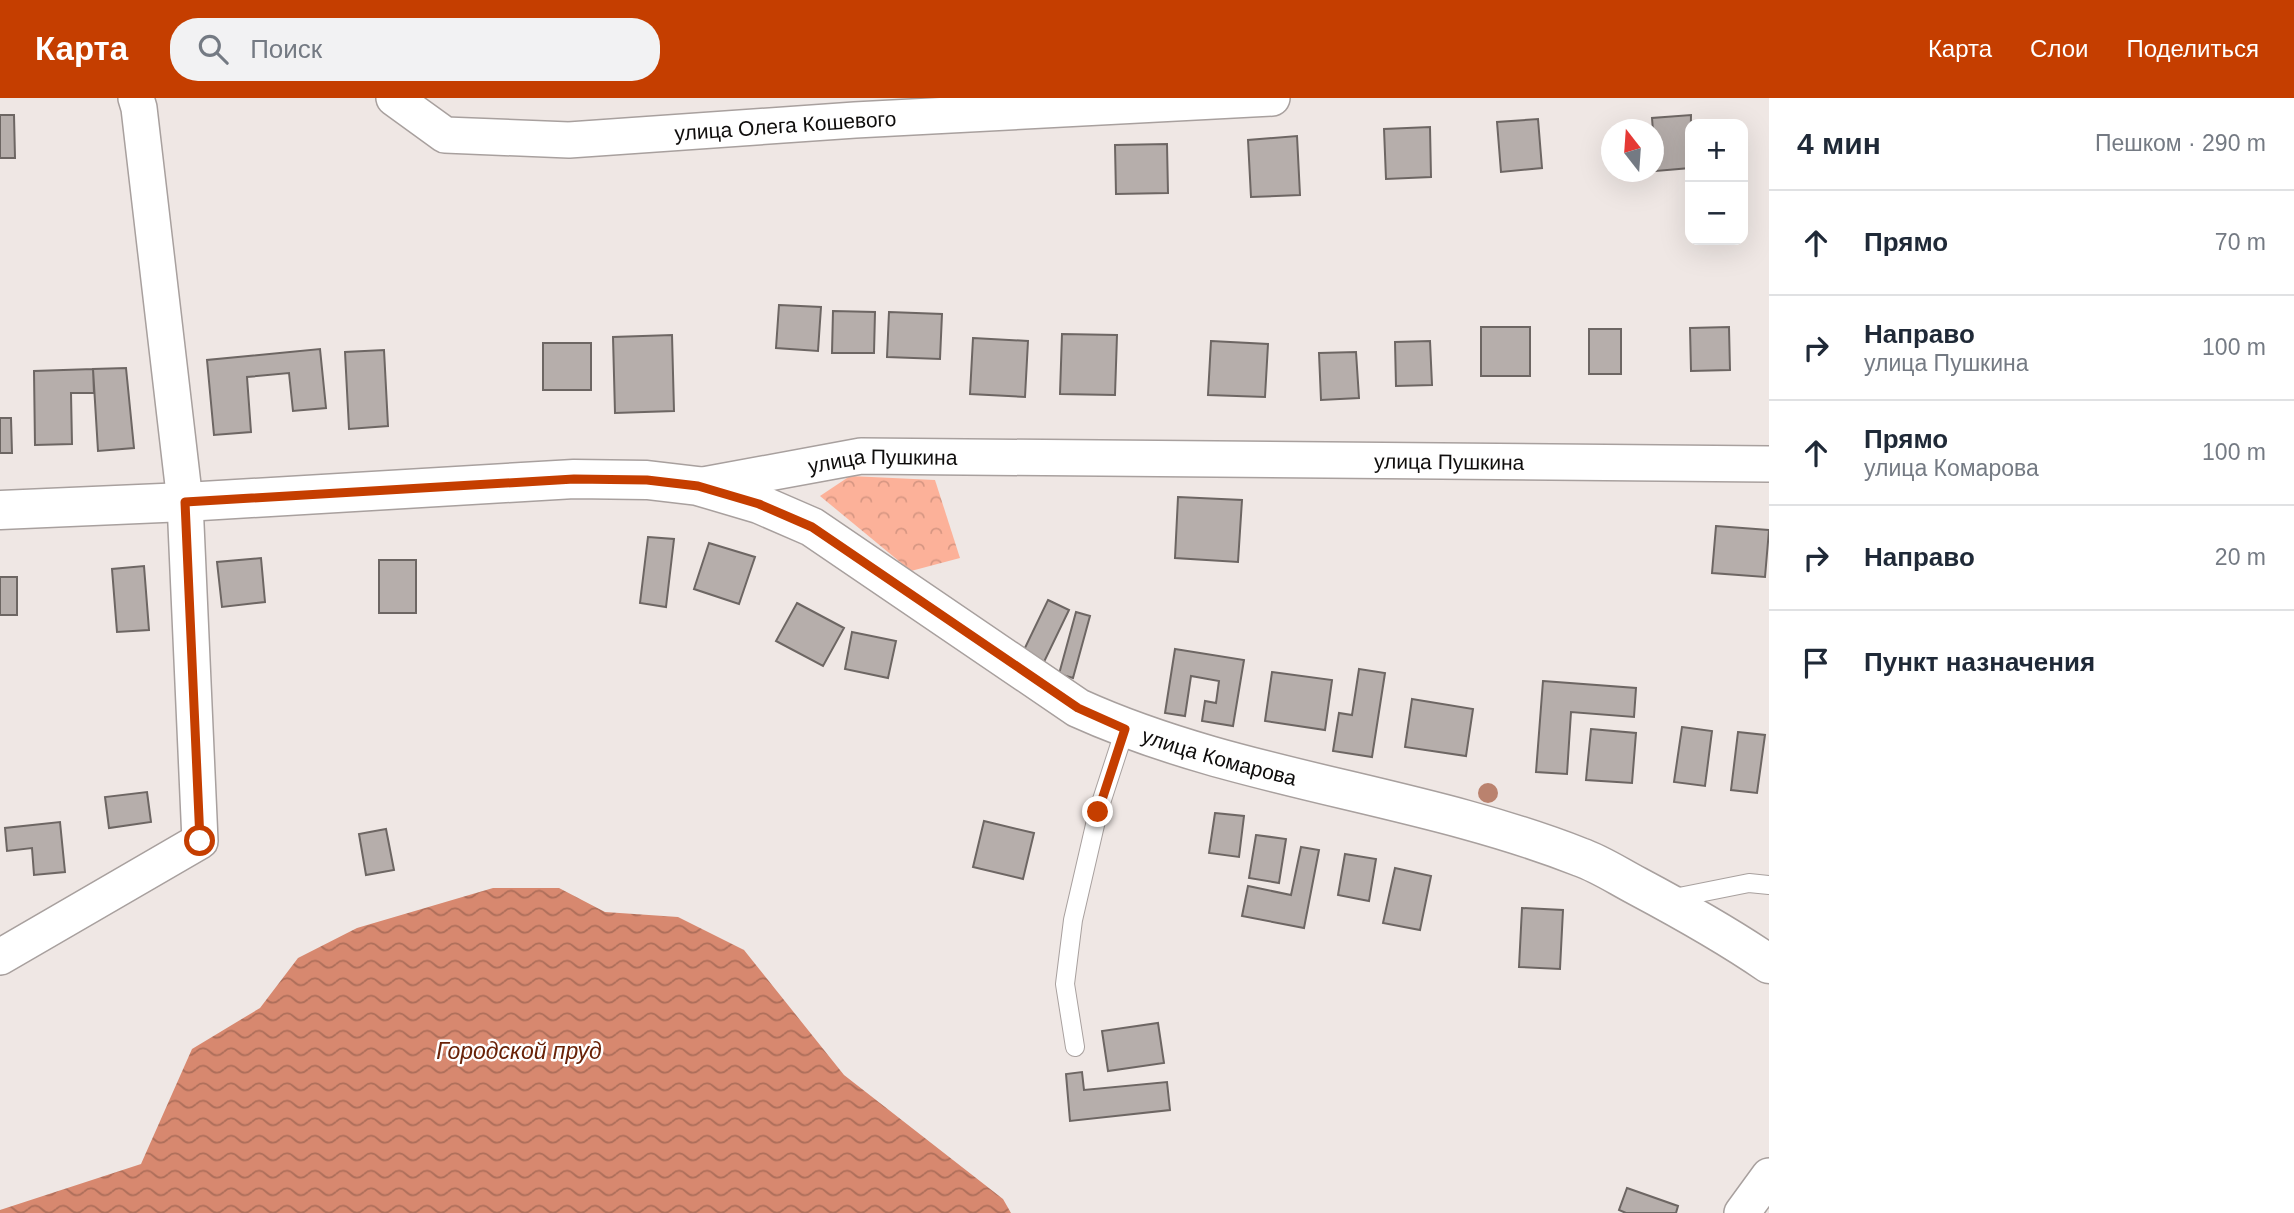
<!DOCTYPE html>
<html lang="ru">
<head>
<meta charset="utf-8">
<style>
  body { margin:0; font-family:Helvetica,sans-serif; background:#f2f2f3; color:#1f2937 }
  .controls { position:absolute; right:21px; top:21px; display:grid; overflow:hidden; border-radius:14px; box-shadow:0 7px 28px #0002 }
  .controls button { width:63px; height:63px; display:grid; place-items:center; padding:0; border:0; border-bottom:2px solid #e0e1e3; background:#fff; color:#1f2937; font:35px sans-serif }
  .compass { position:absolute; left:1601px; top:21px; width:63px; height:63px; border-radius:50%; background:#fff; box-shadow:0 7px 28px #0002; rotate:343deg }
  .stop { position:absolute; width:21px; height:21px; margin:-16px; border:5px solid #c53e00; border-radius:50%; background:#fff }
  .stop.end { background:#c53e00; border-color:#fff; box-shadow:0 2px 7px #0008 }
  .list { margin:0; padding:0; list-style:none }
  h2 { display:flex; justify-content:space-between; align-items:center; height:91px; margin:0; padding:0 28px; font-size:30px }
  h2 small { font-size:23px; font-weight:400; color:#747a83 }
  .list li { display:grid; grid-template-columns:46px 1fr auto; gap:21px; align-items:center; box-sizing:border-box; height:105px; padding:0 28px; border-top:2px solid #e0e1e3 }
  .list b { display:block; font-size:26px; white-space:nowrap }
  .list p { margin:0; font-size:23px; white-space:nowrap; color:#747a83 }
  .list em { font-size:23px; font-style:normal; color:#747a83 }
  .icon { flex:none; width:38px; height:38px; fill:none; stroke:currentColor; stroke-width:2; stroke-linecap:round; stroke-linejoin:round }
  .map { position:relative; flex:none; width:1769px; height:1115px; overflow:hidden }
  header { display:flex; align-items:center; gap:42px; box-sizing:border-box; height:98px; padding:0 35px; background:#c53e00; color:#fff }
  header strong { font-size:33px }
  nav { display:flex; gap:38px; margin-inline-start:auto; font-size:24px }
  .search { width:490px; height:63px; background:#f2f2f3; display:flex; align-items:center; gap:18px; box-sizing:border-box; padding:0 24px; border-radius:28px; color:#747a83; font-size:26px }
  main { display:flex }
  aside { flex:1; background:#fff }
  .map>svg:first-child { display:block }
</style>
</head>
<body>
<header>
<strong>Карта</strong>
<div class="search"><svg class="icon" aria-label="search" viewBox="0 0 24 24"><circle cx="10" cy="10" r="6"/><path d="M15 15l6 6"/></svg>Поиск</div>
<nav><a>Карта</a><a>Слои</a><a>Поделиться</a></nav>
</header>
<main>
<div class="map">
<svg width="1769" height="1115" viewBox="0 0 1769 1115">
  <defs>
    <pattern id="park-crowns" width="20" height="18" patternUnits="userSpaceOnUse" patternTransform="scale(1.75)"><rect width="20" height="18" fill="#fcb199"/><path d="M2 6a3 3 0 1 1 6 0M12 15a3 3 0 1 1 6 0" fill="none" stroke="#d79783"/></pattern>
    <pattern id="water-waves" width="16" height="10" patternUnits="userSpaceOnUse" patternTransform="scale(1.75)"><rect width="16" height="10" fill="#d7886f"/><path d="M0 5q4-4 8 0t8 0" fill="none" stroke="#ad6e5a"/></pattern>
  </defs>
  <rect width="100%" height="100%" fill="#efe7e4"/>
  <!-- park -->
  <path fill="url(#park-crowns)" d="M 850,378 L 935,382 L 960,460 L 911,473 L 820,398 Z"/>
  <!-- water -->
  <path fill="url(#water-waves)" d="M 493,790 L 559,790 L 605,814 L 678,819 L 744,852 L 844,977 L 1003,1101 L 1011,1115 L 0,1115 L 0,1112 L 141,1066 L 192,951 L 260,910 L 298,860 L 357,830 Z"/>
  <!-- building -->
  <path fill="#b6aeab" stroke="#6d6663" stroke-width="2" d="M 0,17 L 14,17 L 15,60 L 0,60 Z
    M 1691,17 L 1690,70 L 1656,73 L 1652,20 Z
    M 1538,21 L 1542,70 L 1501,74 L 1497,24 Z
    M 1430,29 L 1431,79 L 1386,81 L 1384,31 Z
    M 1297,38 L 1300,97 L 1251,99 L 1248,42 Z
    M 1167,46 L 1168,95 L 1116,96 L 1115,47 Z
    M 779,207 L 821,209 L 818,253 L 776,250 Z
    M 833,213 L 875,214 L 874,255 L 832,255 Z
    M 889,214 L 942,216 L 940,261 L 887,259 Z
    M 1481,229 L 1530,229 L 1530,278 L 1481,278 Z
    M 1729,229 L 1730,272 L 1691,273 L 1690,230 Z
    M 1589,231 L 1621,231 L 1621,276 L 1589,276 Z
    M 1062,236 L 1117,237 L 1115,297 L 1060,296 Z
    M 672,237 L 674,313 L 615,315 L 613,239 Z
    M 973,240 L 1028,243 L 1025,299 L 970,296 Z
    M 1211,243 L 1268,246 L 1265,299 L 1208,297 Z
    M 1430,243 L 1432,287 L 1396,288 L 1395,244 Z
    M 543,245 L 591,245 L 591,292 L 543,292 Z
    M 320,251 L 326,310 L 293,313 L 289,275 L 247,279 L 251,334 L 214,337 L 207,262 Z
    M 384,252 L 388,328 L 349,331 L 345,254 Z
    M 1356,254 L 1359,300 L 1321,302 L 1319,255 Z
    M 126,270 L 134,350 L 98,353 L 93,271 Z
    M 93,271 L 94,295 L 71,295 L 72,346 L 35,347 L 34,273 Z
    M 0,320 L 11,320 L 12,355 L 0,355 Z
    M 1178,399 L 1242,402 L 1238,464 L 1175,460 Z
    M 1716,428 L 1769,432 L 1765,479 L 1712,475 Z
    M 648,439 L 674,441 L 666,509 L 640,505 Z
    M 709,445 L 755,459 L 739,506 L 694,491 Z
    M 261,460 L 265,504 L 222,509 L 217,464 Z
    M 379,462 L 416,462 L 416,515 L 379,515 Z
    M 144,468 L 149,532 L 117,534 L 112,471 Z
    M 0,479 L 17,479 L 17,517 L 0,517 Z
    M 1048,502 L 1069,512 L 1043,566 L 1022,556 Z
    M 797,505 L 844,530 L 823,568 L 776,543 Z
    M 1076,514 L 1090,518 L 1073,580 L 1059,576 Z
    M 852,534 L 896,543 L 888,580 L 845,571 Z
    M 1175,551 L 1244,562 L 1233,628 L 1202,623 L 1205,603 L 1216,605 L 1219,583 L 1191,578 L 1185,618 L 1165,615 Z
    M 1359,571 L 1385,575 L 1372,659 L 1333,653 L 1339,615 L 1352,617 Z
    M 1272,574 L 1332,582 L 1325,632 L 1265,623 Z
    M 1543,583 L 1636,590 L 1634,619 L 1571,614 L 1567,676 L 1536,674 Z
    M 1412,601 L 1473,611 L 1466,658 L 1405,649 Z
    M 1682,629 L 1712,633 L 1705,688 L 1674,684 Z
    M 1591,631 L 1636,635 L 1632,685 L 1586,682 Z
    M 1738,634 L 1765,637 L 1757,695 L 1731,692 Z
    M 147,694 L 151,724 L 109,730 L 105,699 Z
    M 1215,715 L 1244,718 L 1239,759 L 1209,755 Z
    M 984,723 L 1034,735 L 1023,781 L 973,769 Z
    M 60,724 L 65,774 L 34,777 L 32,750 L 7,753 L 5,730 Z
    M 386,731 L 394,772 L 366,777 L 359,736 Z
    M 1256,737 L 1286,741 L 1279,785 L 1249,780 Z
    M 1301,749 L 1319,752 L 1304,830 L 1242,818 L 1248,788 L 1291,797 Z
    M 1345,756 L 1376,761 L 1369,803 L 1338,797 Z
    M 1395,770 L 1431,778 L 1420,832 L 1383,825 Z
    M 1522,810 L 1563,812 L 1560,871 L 1519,869 Z
    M 1158,925 L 1164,965 L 1108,973 L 1102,933 Z
    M 1082,974 L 1084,992 L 1167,984 L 1170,1012 L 1070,1023 L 1066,976 Z
    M 1627,1090 L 1678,1108 L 1676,1115 L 1626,1115 L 1619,1112 Z"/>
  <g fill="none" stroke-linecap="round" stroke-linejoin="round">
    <defs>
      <path id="service" d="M 1669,801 L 1749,785 L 1769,787
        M 1075,949 L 1065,886 L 1073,822 L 1098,714 L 1125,631"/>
      <g id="minor">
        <path id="s1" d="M 394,0 L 445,37 L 569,42 L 855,22 L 1272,0"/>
        <path id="s2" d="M 698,388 L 861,358 L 1769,366"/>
        <path d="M 0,859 L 200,743 L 185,404 L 139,10 L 136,0"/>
        <path d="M 1742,1115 L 1769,1078"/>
      </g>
      <g id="tertiary">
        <path id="s3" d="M 0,412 L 185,404 L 574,381 L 647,382 L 698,388 L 759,406 L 812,429 L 1078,610 C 1237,682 1417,695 1580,759 C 1600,766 1618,778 1637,788 C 1682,812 1727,837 1769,866"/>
      </g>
    </defs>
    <!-- service casing -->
    <use href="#service" stroke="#a8a09e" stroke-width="20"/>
    <!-- minor casing -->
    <use href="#minor" stroke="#a8a09e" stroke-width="38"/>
    <!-- tertiary casing -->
    <use href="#tertiary" stroke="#a8a09e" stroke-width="41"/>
    <!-- service -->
    <use href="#service" stroke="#fff" stroke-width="18"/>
    <!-- minor -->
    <use href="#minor" stroke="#fff" stroke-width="35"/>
    <!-- tertiary -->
    <use href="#tertiary" stroke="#fff" stroke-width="38"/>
  </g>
  <!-- trees -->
  <circle fill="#ba826e" cx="1488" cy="695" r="10"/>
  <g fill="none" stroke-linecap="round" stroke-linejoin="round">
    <!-- route -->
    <path stroke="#c53e00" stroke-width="9" d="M 200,743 L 185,404 L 574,381 L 647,382 L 698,388 L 759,406 L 812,429 L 1078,610 L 1125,631 L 1098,714"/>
  </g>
  <g text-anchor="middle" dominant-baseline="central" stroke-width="5" stroke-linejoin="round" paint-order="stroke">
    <!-- street labels -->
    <g font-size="21" fill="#0f0d0c" stroke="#fff">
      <text stroke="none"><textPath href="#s1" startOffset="404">улица Олега Кошевого</textPath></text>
      <text stroke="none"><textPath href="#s2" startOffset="187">улица Пушкина</textPath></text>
      <text stroke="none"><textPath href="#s2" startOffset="754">улица Пушкина</textPath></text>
      <text stroke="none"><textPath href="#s3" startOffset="1292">улица Комарова</textPath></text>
    </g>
    <!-- water labels -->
    <g font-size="23" font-style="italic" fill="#692208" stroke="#fff">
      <text x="519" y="953">Городской пруд</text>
    </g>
  </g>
</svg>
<div class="controls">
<button>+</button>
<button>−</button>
</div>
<svg class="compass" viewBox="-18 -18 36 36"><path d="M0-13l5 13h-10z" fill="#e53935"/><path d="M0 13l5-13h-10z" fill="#747a83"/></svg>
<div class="stop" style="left:200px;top:743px"></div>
<div class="stop end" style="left:1098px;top:714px"></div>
</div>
<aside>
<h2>4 мин<small>Пешком · 290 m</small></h2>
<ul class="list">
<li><svg class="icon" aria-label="ahead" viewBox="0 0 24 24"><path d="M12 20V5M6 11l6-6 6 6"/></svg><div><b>Прямо</b></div><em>70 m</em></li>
<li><svg class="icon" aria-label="right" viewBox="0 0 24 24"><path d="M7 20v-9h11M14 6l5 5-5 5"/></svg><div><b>Направо</b><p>улица Пушкина</p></div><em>100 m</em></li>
<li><svg class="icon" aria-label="ahead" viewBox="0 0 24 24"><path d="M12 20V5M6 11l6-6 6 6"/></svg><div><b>Прямо</b><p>улица Комарова</p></div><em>100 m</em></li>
<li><svg class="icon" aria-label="right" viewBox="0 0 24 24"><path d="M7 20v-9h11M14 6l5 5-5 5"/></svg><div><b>Направо</b></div><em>20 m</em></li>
<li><svg class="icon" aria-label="arrive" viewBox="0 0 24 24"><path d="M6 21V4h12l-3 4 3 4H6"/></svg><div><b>Пункт назначения</b></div></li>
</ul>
</aside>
</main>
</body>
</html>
